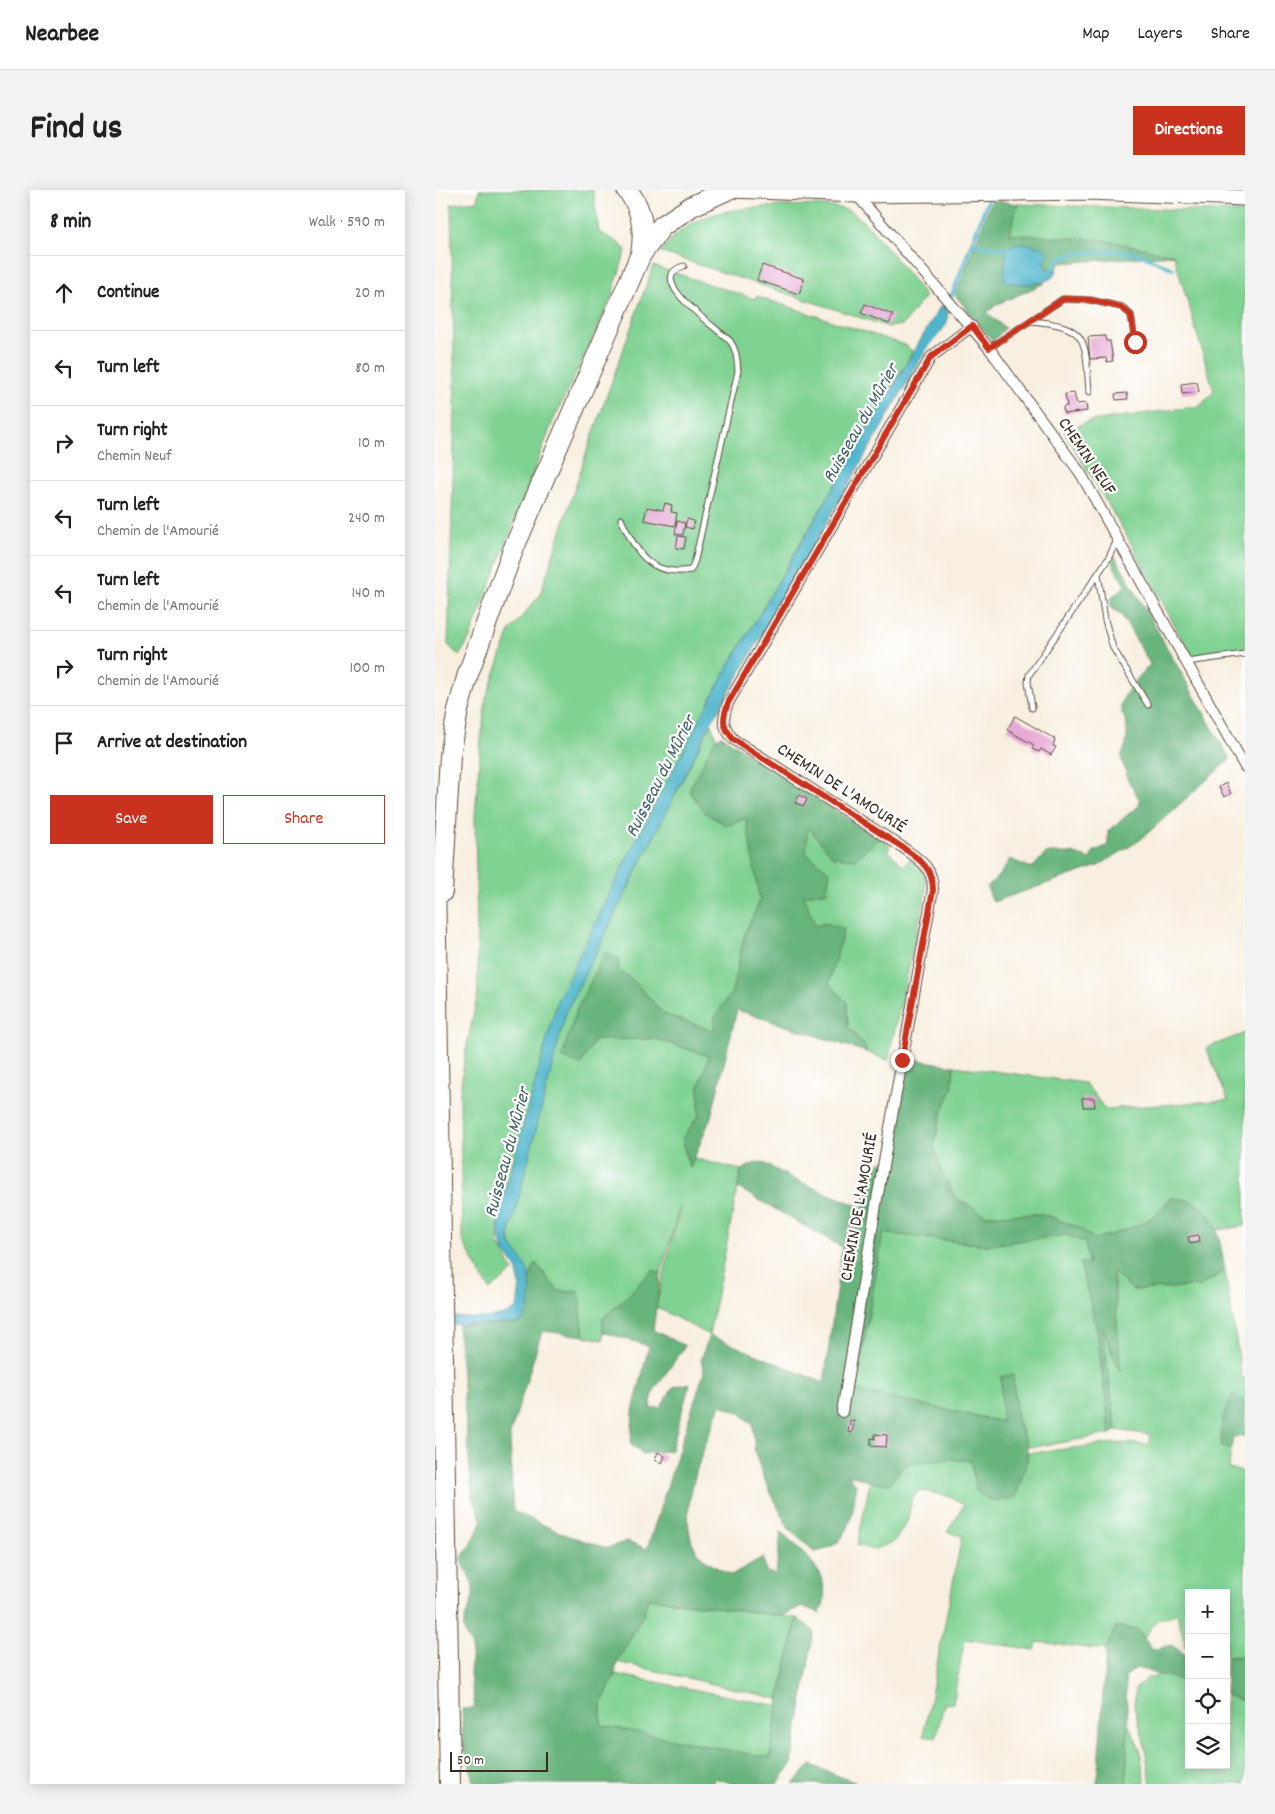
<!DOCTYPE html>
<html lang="en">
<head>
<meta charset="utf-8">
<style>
  body { margin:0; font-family:Dekko,sans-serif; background:#f2f2f2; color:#202124 }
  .controls { position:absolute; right:15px; bottom:15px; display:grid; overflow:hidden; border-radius:0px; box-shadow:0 2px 12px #0003 }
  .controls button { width:45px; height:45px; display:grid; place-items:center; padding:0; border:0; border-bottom:1px solid #e0e0e0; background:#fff; color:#202124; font:25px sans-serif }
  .scale { position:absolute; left:15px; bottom:12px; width:98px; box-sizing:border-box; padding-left:5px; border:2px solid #3b2a1e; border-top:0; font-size:14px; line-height:18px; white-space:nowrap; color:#3b2a1e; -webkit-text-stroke:4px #fff; paint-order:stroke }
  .stop { position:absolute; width:15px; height:15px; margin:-11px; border:4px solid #c8321e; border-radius:50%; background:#fff }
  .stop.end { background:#c8321e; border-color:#fff; box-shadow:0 1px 5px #0008 }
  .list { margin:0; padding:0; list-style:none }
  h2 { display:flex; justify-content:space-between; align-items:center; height:65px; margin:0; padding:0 20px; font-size:21px }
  h2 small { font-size:16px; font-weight:400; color:#757577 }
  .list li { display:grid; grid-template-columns:32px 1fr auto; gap:15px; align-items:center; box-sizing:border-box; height:75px; padding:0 20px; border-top:1px solid #e0e0e0 }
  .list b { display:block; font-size:19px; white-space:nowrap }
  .list p { margin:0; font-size:16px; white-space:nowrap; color:#757577 }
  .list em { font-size:16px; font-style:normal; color:#757577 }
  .actions { display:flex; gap:10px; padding:15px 20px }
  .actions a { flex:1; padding:11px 0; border:1px solid #c8321e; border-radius:0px; text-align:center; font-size:18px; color:#c8321e }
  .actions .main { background:#c8321e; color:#fff }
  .icon { flex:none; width:28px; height:28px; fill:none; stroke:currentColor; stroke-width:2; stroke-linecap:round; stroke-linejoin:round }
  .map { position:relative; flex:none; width:810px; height:1594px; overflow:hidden; border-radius:0px }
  header { display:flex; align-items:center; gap:30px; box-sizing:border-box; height:70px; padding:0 25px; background:#fff; border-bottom:1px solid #e0e0e0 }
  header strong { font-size:24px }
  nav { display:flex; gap:28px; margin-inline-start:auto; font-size:18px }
  .intro { display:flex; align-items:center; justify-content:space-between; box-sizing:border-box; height:120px; padding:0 30px }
  h1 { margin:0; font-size:35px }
  .button { padding:12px 22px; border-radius:0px; background:#c8321e; color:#fff; font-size:18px; font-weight:700 }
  main { display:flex; gap:30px; padding:0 30px }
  aside { flex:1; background:#fff; border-radius:0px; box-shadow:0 2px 12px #0003 }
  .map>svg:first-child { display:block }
</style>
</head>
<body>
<header>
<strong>Nearbee</strong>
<nav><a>Map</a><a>Layers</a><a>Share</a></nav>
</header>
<div class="intro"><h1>Find us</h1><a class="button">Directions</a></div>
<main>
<aside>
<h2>8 min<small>Walk · 590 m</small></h2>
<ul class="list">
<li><svg class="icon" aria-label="ahead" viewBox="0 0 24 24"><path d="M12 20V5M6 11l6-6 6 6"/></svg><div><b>Continue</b></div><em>20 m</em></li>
<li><svg class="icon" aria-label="left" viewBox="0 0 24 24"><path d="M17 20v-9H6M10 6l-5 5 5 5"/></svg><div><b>Turn left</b></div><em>80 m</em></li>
<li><svg class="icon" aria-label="right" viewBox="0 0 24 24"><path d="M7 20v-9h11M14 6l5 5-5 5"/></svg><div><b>Turn right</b><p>Chemin Neuf</p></div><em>10 m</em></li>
<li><svg class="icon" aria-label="left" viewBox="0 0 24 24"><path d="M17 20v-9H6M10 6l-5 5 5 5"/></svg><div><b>Turn left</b><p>Chemin de l'Amourié</p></div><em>240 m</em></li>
<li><svg class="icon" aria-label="left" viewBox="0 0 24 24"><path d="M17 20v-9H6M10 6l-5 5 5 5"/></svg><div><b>Turn left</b><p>Chemin de l'Amourié</p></div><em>140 m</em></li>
<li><svg class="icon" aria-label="right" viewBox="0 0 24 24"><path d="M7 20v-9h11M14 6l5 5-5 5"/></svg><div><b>Turn right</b><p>Chemin de l'Amourié</p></div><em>100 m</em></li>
<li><svg class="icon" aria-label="arrive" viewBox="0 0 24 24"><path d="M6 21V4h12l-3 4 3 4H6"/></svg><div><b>Arrive at destination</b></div></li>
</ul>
<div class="actions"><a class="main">Save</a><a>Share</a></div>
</aside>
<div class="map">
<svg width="810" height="1594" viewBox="0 0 810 1594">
  <rect width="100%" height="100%" fill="#fff"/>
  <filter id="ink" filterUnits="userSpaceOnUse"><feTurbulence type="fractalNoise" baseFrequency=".02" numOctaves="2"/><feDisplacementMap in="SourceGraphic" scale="10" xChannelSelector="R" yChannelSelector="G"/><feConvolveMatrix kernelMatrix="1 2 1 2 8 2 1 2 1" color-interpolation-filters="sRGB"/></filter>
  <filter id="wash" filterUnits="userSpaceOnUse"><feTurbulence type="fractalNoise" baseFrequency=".0096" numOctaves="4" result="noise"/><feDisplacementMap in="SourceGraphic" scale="20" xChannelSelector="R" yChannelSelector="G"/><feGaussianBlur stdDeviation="1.12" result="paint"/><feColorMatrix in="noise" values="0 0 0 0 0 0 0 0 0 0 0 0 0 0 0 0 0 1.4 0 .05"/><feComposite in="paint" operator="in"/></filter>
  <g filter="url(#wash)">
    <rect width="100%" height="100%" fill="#f8efe0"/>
    <!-- green -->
    <path fill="#80d293" stroke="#5e7e58" d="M 44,0 L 158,0 L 164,42 L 181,51 L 191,60 L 176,109 L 118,231 L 34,450 L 24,466 L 13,455 L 20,220 L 16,14 L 42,11 Z
      M 583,14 L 810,22 L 810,458 L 757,468 L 693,348 L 629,241 L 655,231 L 765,216 L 779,201 L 739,66 L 668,50 L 574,44 Z
      M 347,16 C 368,16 392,13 412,20 C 431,26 476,89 490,106 L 468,135 L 454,137 L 225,62 C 258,19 298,19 347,16 Z
      M 218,76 L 320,109 L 321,106 L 473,156 L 472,158 L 478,161 L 285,491 L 199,654 L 123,809 L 64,1024 L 63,1052 L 78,1081 L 55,1100 L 27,1050 L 25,902 L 31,859 L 43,803 L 40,626 L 45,558 L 51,508 L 75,441 L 105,405 L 152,261 Z
      M 276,534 L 281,548 L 254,600 L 311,628 L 325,711 L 310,743 L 297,802 L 280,827 L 279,841 L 229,824 L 197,789 L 184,781 L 160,850 L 221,849 L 274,866 L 264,897 L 264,925 L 247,949 L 254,977 L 257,968 L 306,980 L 274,1145 L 221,1117 L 245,1016 L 226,1083 L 217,1080 L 191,1108 L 168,1128 L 168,1150 L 149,1146 L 144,1102 L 123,1101 L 101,1073 L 94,1092 C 91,1074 74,1059 74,1044 L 131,822 Z
      M 373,636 L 420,669 L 444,649 L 455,655 L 453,661 L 469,676 L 475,669 C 490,678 491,687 491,702 L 453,870 L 431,862 L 430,857 L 413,836 L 412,813 L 394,793 L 369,705 L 392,702 L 370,663 Z
      M 810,843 L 810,1036 L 783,1040 C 769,1018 762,1008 734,1008 C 722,1034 685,1042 660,1049 L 643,1037 L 608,1024 L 550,1025 L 520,1007 L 506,980 L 499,956 L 506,924 L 517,899 L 519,876 L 650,893 L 670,919 L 793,910 L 771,858 Z
      M 447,1043 L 552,1055 L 632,1045 L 651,1053 L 654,1074 L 645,1073 L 661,1133 L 675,1244 L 600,1257 L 592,1256 L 582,1228 L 577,1185 L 566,1187 L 568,1232 L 421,1200 Z
      M 678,1081 L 698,1100 L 765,1096 L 790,1081 L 807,1188 L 810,1188 L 810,1212 L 798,1205 L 787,1257 L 796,1259 L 794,1279 L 810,1282 L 810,1467 L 791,1467 L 791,1403 L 754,1403 L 754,1467 L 742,1424 L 723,1429 L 709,1448 L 703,1440 L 681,1436 L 671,1460 L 602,1452 L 600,1460 L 530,1449 L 518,1513 L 509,1514 L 501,1548 L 488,1546 L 527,1346 L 512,1342 L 529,1315 L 516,1307 L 485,1300 L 477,1308 L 473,1330 L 459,1352 L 438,1360 L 422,1355 L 434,1297 L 436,1292 L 454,1294 L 469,1275 L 516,1269 L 536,1271 L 538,1283 L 592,1271 L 592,1262 L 606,1262 L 679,1253 L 714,1254 L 716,1245 L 681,1240 L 666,1135 L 685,1181 Z
      M 213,1408 L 362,1428 L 344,1509 L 182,1472 L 209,1423 Z
      M 180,1484 L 343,1516 L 335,1568 L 166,1536 L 166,1515 Z
      M 728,1484 L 754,1492 L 754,1575 L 791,1575 L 791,1505 L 809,1511 L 810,1594 L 716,1594 L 708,1547 L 699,1517 L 700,1499 L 713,1488 Z
      M 693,1533 L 705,1560 L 710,1594 L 691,1594 Z"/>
    <!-- forest -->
    <path fill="#68b47d" stroke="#526f4e" d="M 557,10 L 583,14 L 574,44 L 669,50 L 739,65 L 625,73 L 621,80 L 611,78 L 608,72 L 611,68 L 590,94 L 610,93 L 561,115 L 552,123 L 570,138 L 558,151 L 520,105 Z
      M 680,366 L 795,569 L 705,650 L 663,676 L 558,712 L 552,697 L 566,683 L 575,669 L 597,678 L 611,663 L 637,663 L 655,669 L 658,662 L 673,655 L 673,641 C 685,633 692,623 704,616 L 705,610 L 693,590 L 686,567 C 692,555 694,543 690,529 C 689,526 686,522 686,519 C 685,504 706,486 715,474 L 686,424 L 676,418 L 676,408 L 690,396 L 676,371 Z
      M 287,546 L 444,649 L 420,669 L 398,667 L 373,637 L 371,663 L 395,682 L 392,702 L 369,705 L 380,736 L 390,733 L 409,739 L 394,793 L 412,813 L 413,836 L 430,857 L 431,862 L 302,820 L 276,927 L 255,978 L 247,949 L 264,925 L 264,897 L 274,866 L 221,849 L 160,850 L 145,875 L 127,867 L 141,821 L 170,763 L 183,768 L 184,781 L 197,789 L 229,824 L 279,841 L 280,827 L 297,802 L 310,743 L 325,711 L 311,628 L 293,636 L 270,623 L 254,600 L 281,548 Z
      M 473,868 L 519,876 L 517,899 L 506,924 L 499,956 L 506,980 L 520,1007 L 550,1025 L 608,1024 L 643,1037 L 660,1049 C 685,1042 722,1034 734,1008 C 781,1008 784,1044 790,1081 L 765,1096 L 698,1100 L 678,1082 L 686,1183 L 667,1137 L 681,1240 L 675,1244 L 661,1135 L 645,1073 L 654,1073 L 650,1053 L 632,1045 L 552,1055 L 448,1043 L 421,1200 L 567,1232 L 566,1187 L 578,1185 L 582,1230 L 592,1256 L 592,1271 L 581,1307 C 562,1313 558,1313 541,1301 L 536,1271 L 516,1269 L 469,1275 L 454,1294 L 436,1292 L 413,1284 L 421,1295 C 418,1325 416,1356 380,1362 L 354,1339 L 329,1289 L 320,1263 L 318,1235 L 305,1223 L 286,1215 C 272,1252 237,1325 262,1361 C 269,1372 285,1379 296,1385 L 328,1367 L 331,1382 L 341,1384 L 346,1342 C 369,1362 402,1389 385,1423 L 367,1416 L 347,1426 L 213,1408 L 209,1423 L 182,1472 L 180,1484 L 166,1515 L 166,1535 L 335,1568 L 344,1509 L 362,1428 L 379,1441 L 357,1574 L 342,1594 L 299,1594 L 279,1588 L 278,1594 L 36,1594 L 39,1591 L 28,1553 L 27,1519 L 40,1518 L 35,1484 L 37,1456 C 17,1430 40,1422 38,1398 C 37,1389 29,1377 25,1369 L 36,1355 L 47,1331 L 37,1305 L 23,1136 L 85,1133 L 95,1106 L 94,1092 L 100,1073 L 123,1101 L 144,1102 L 149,1146 L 107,1141 L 75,1245 L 78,1321 L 131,1345 L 172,1358 L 192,1351 L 212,1359 L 269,1182 L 266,1170 L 274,1145 L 389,1193 L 407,1057 L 303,998 L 306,980 L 320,973 L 327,972 L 358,989 L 428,1018 L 435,978 L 454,968 Z
      M 217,1080 L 226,1083 L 218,1140 L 250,1156 L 218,1202 L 215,1219 L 226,1217 L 238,1197 L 255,1193 L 236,1260 L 208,1264 L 196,1254 L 198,1221 L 214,1156 L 168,1142 L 168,1128 L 191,1108 Z
      M 798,1204 L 810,1212 L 810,1246 L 798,1247 L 796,1259 L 787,1257 C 784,1235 788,1224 798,1204 Z
      M 681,1436 L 703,1440 L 718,1460 L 736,1455 L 754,1467 L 754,1492 L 701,1478 L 690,1487 L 693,1533 L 691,1594 L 662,1594 L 671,1460 Z
      M 791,1467 L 810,1467 L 810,1511 L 791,1505 Z
      M 376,1575 L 424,1594 L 358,1594 Z"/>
    <!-- water -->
    <path fill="#4eb5cc" stroke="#447075" d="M 589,53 L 609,58 L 613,64 L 608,72 L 611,78 L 622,81 C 615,97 586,94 571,92 L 569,89 L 571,61 L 578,54 Z
      M 506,115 L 513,121 L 512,134 L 491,160 L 270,544 L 131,822 L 74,1046 L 74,1051 C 80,1060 89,1071 93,1081 C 98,1096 96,1122 85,1133 L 0,1135 L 0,1126 C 24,1126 62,1134 82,1118 L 85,1095 L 81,1077 L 69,1062 L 64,1041 L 64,1024 L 123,809 L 199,654 L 285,491 Z"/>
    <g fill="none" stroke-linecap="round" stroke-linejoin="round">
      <!-- stream -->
      <path stroke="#4eb5cc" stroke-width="4" d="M 537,54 L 573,59
        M 618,78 L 627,67 L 644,63 L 679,61 L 704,64 L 738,79
        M 508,121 L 517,105 L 553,10"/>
    </g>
    <g id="blocks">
      <!-- building -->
      <path fill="#e6a9d6" d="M 327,75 L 369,89 L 364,104 L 322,90 Z
        M 430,114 L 458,125 L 454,134 L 426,123 Z
        M 670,146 L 671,151 L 675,151 L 678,171 L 672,172 L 671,168 L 655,169 L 653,147 Z
        M 762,192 L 764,202 L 747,204 L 746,194 Z
        M 639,203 L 642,214 L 651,213 L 652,221 L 629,224 L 628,217 L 632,216 L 630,204 Z
        M 692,203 L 693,209 L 681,210 L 680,204 Z
        M 230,313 L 237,315 L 236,322 L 242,323 L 240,336 L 209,330 L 212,317 L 228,320 Z
        M 252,329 L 259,331 L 258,339 L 250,337 Z
        M 242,331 L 250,333 L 248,345 L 240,344 Z
        M 243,346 L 251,347 L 249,359 L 241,358 Z
        M 580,526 L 620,549 L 618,556 L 621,557 L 616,565 L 606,559 L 604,562 L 597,559 L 599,555 L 572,540 Z
        M 791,593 L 796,604 L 789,607 L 784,597 Z
        M 364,605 L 372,609 L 369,616 L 360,613 Z
        M 647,908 L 659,908 L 660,917 L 648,917 Z
        M 416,1036 L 424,1042 L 420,1049 L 411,1043 Z
        M 763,1045 L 764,1052 L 755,1054 L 753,1047 Z
        M 415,1230 L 419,1231 L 417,1243 L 413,1242 Z
        M 440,1244 L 452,1245 L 451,1257 L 436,1256 L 436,1248 L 440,1249 Z
        M 223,1262 L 230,1266 L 227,1273 L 220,1270 Z"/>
    </g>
  </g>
  <g filter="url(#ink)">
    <use href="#blocks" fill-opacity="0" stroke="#57483b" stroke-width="1"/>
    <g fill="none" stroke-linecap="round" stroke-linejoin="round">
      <defs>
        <path id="lane" d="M 596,131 C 655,136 650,150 654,202
          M 554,158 L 628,109 L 655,110 L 687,117 L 696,125 L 700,152
          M 186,329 C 201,362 215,387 256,380 L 260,370 L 303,181 C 302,171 302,160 295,151 C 285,140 206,88 249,76
          M 663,384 L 670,430 L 678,458 L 713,515
          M 752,472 L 810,464
          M 597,518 L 593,492 L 594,485 L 673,369 L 682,350"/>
        <path id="street" d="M 420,3 L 554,158 L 646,284 L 810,577
          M 407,1222 L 441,1015 L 498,699 C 498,677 484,669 467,657 L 298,549 C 287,535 287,530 293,513 L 496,167 L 537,136"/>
        <path id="secondary" d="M 295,0 L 422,5 L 661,2
          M 652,2 L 810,8"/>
        <path id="highway" d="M 207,63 L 227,36 L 257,16 L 292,0
          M 0,686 L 15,1594
          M 7,702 L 15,566 L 23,520 L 33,484 L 78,360 L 206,64 C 210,41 208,19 192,0"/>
      </defs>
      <!-- lane casing -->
      <use href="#lane" stroke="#57483b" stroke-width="7"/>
      <!-- street casing -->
      <use href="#street" stroke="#57483b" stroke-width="12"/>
      <!-- secondary casing -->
      <use href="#secondary" stroke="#57483b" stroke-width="17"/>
      <!-- highway casing -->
      <use href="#highway" stroke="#57483b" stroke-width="22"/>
      <!-- lane -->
      <use href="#lane" stroke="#fff" stroke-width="5"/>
      <!-- street -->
      <use href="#street" stroke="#fff" stroke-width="10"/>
      <!-- secondary -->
      <use href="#secondary" stroke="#fff" stroke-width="15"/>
      <!-- highway -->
      <use href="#highway" stroke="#fff" stroke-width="20"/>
    </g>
  </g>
  <g fill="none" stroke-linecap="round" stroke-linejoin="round" filter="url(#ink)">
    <!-- route -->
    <path stroke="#c8321e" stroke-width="6" d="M 467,870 L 498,700 C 498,677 484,669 467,657 L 298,549 C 287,535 287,530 293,513 L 496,167 L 537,136 L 554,158 L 628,109 L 655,110 L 686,117 L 696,125 L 700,152"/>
  </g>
  <g text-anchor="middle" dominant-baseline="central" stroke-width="4.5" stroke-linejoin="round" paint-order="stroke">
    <!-- street labels -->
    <g font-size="18" fill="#3b2a1e" stroke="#fff">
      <text transform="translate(651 267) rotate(56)">CHEMIN NEUF</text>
      <text transform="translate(406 599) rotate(33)">CHEMIN DE L'AMOURIÉ</text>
      <text transform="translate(425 1017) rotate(-80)">CHEMIN DE L'AMOURIÉ</text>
    </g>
    <!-- water labels -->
    <g font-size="19" font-style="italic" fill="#436264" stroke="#fff">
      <text transform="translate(427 234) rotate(-60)">Ruisseau du Mûrier</text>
      <text transform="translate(227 587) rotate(-63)">Ruisseau du Mûrier</text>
      <text transform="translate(74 963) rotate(-75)">Ruisseau du Mûrier</text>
    </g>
  </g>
</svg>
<div class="controls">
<button>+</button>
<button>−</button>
<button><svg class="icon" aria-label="locate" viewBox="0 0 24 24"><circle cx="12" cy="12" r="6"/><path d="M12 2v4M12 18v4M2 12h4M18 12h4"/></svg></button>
<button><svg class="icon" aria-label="layers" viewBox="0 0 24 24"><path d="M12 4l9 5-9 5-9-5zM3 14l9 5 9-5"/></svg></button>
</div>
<div class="scale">50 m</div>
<div class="stop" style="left:700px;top:152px"></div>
<div class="stop end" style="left:467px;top:870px"></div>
</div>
</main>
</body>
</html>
